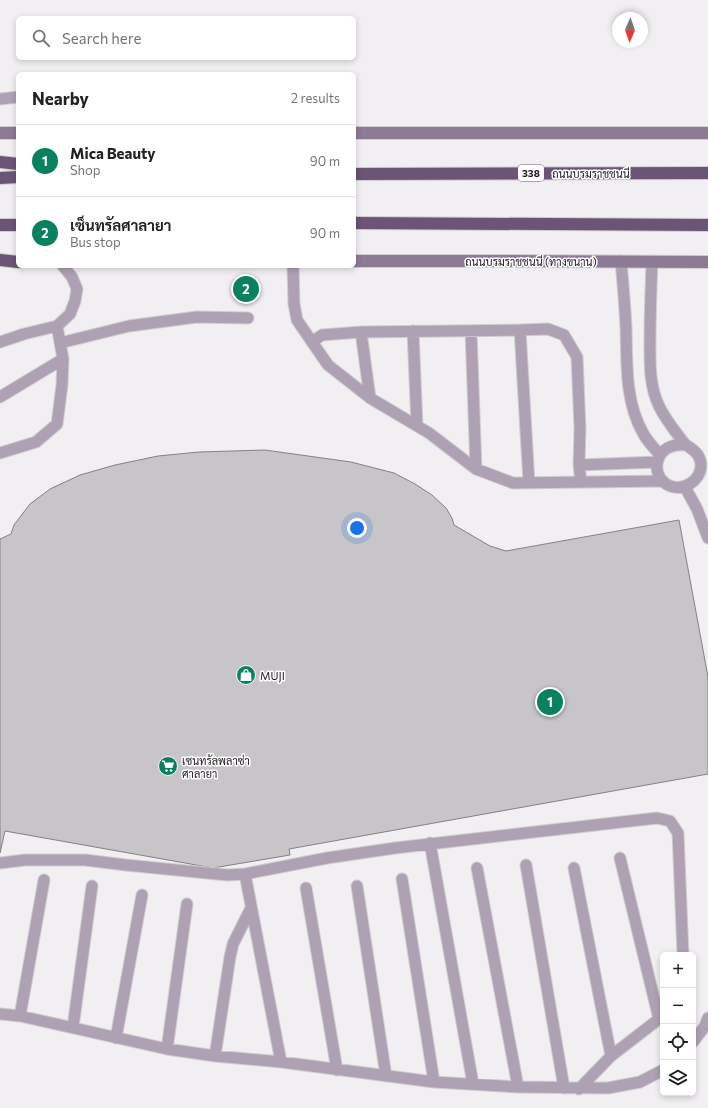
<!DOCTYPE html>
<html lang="en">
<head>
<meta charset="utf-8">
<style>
  body { margin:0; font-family:Commissioner,Sarabun,sans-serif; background:#f2f2f2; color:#202124 }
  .controls { position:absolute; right:12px; bottom:12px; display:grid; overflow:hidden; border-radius:6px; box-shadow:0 2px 6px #0003 }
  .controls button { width:36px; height:36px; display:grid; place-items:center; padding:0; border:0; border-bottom:1px solid #e0e0e0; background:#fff; color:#202124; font:20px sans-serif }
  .compass { position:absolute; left:612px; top:12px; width:36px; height:36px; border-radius:50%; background:#fff; box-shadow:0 2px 6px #0003; rotate:182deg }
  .you { position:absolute; left:357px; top:528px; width:14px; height:14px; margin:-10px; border:3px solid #fff; border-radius:50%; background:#1a73e8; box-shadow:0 0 0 6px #1a73e833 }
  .badge { display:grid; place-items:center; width:26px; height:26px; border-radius:50%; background:#09805f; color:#fff; font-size:13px; font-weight:700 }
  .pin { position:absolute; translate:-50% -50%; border:2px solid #fff; box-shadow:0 1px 4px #0006 }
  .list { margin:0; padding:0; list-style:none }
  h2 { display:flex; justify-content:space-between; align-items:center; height:52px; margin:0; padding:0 16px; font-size:17px }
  h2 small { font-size:13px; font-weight:400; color:#757577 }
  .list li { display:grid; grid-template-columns:26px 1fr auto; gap:12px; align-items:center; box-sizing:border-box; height:72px; padding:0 16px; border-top:1px solid #e0e0e0 }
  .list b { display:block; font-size:15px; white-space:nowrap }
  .list p { margin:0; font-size:13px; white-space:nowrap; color:#757577 }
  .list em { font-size:13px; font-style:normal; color:#757577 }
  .icon { flex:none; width:22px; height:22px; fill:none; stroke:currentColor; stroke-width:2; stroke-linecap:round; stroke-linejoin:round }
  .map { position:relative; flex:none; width:708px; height:1108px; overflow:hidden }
  .search { position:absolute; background:#fff; box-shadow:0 2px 6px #0003; left:16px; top:16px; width:340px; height:44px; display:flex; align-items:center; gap:10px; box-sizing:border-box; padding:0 14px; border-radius:6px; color:#757577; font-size:15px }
  .panel { position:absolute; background:#fff; box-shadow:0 2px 6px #0003; left:16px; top:72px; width:340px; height:196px; border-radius:6px }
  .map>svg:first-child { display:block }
</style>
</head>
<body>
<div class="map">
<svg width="708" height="1108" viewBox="0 0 708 1108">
  <rect width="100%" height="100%" fill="#f2eff3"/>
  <!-- building -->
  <path fill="#c7c5c8" stroke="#838183" d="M 265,450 L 351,462 L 394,473 L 415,484 L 432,495 L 446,508 L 452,518 L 454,525 L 490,546 L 506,551 L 679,520 L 708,677 L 708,774 L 289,849 L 290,855 L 213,868 L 5,831 L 0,853 L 0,539 L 11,534 L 14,525 L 30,504 L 50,489 L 80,475 L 115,465 L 158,456 L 199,452 Z"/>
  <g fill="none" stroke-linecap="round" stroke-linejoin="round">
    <defs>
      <path id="service" d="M 0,99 L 18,97
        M 621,261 C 623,284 625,306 626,328 C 627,363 625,402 643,433 C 647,441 654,448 660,455
        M 652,262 C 651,288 650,314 650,340 C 650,363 649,385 659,406 C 665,419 675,431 684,443 C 689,448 696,450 699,457 C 700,459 701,464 701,466 C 700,481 684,491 670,486 C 648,477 654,441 686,445
        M 293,266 L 294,304 L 297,320 L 312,342
        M 520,330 L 529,483
        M 413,331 L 417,426
        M 471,331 L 476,469
        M 361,332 L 370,398
        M 0,342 L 24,334 L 57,326 L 70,314 L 75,301 L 77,289 L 72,277 L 63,266
        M 60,343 L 129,326 L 197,317 L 248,318
        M 0,397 L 63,359
        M 0,453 L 36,442 L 57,424 L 62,385 L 63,359 L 57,326
        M 579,465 L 657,462
        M 581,482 L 579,465 L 580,429 L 577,357 L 564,335 L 548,329 L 520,330 L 361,332 L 322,335 L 312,342 L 328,365 L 370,398 L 429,433 L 476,469 L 513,483 L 663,481
        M 685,487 L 697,509 L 708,538
        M 430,843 L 473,1084
        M 620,858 L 659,1019
        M 0,863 L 25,860 L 85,860 L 126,865 L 227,875 L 245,874 L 327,858 L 395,848 L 657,818 L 670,821 L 678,833 L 683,955
        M 526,865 L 564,1088
        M 477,868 L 518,1087
        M 574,868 L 611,1056
        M 245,874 L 281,1062
        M 402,879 L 434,1082
        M 357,886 L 386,1076
        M 306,888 L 337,1070
        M 0,1014 L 20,1016 L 167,1049 L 215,1056 L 281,1062 L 434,1082 L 518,1087 L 608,1088 L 640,1082 L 663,1070
        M 20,1016 L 44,880
        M 73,1027 L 92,886
        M 116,1038 L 142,895
        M 693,1042 L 705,1026 L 708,1018
        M 167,1049 L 187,904
        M 215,1056 L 230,957 L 233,944 L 251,908
        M 579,1089 L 611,1056 L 659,1019 L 663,1014"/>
      <path id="secondary" d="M 0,133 L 18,133
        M 354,133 L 708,133
        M 354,261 L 488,261 L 708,262"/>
      <path id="trunk" d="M 0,162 L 18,164
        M 354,174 L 708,173
        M 0,178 L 18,177
        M 354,223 L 708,225
        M 0,225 L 18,225
        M 0,260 L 18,262"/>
    </defs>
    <!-- service casing -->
    <use href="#service" stroke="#d0cdd1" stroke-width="13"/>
    <!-- secondary casing -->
    <use href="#secondary" stroke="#d0cdd1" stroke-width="14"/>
    <!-- trunk casing -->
    <use href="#trunk" stroke="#d0cdd1" stroke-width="14"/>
    <!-- service -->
    <use href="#service" stroke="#aea1b3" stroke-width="11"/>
    <!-- secondary -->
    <use href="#secondary" stroke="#8d7a95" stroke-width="12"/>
    <!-- trunk -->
    <use href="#trunk" stroke="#6c5476" stroke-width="12"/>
  </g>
  <!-- icons -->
  <defs>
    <symbol id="shop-disc" viewBox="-11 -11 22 22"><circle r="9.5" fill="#09805f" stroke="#fffdff"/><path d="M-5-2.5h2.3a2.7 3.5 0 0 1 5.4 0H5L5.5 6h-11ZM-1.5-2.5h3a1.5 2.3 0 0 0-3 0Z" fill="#fff"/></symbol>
    <symbol id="supermarket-disc" viewBox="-11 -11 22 22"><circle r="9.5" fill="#09805f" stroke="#fffdff"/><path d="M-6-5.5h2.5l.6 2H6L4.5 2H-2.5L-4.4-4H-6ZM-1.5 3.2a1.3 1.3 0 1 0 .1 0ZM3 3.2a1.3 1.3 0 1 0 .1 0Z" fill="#fff"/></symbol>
  </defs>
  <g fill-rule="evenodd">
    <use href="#shop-disc" x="235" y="664" width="22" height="22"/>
    <use href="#supermarket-disc" x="157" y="755" width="22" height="22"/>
  </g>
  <g text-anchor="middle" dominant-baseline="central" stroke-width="3" stroke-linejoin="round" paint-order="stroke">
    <!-- shield labels -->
    <rect fill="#fffdff" stroke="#605f60" stroke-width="1" x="518" y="165" width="26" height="16" rx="3"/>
    <g font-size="10" font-weight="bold" fill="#1c1b1c">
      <text x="531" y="173">338</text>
    </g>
    <!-- street labels -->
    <g font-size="11" fill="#1c1b1c" stroke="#fffdff">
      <text x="591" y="173">ถนนบรมราชชนนี</text>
      <text x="531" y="261">ถนนบรมราชชนนี (ทางขนาน)</text>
    </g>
    <!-- poi labels -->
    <g font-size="11" fill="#1c1b1c" stroke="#fffdff" text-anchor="start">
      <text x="260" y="675">MUJI</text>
      <text x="182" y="760">เซนทรัลพลาซ่า<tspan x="182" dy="13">ศาลายา</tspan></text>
    </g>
  </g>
</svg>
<div class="controls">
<button>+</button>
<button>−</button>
<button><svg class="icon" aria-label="locate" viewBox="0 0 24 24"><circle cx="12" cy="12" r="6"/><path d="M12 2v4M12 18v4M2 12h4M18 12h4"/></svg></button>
<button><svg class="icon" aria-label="layers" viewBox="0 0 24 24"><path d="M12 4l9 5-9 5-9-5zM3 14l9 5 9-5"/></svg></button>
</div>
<svg class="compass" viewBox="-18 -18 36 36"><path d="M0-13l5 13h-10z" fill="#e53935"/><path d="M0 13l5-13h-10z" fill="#757577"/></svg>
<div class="you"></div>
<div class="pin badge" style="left:550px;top:702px">1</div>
<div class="pin badge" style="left:246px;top:289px">2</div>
<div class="search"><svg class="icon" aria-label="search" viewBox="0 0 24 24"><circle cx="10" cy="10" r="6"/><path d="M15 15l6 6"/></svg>Search here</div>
<section class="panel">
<h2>Nearby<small>2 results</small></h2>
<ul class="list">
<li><span class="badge">1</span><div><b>Mica Beauty</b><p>Shop</p></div><em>90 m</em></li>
<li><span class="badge">2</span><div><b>เซ็นทรัลศาลายา</b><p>Bus stop</p></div><em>90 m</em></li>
</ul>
</section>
</div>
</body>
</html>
